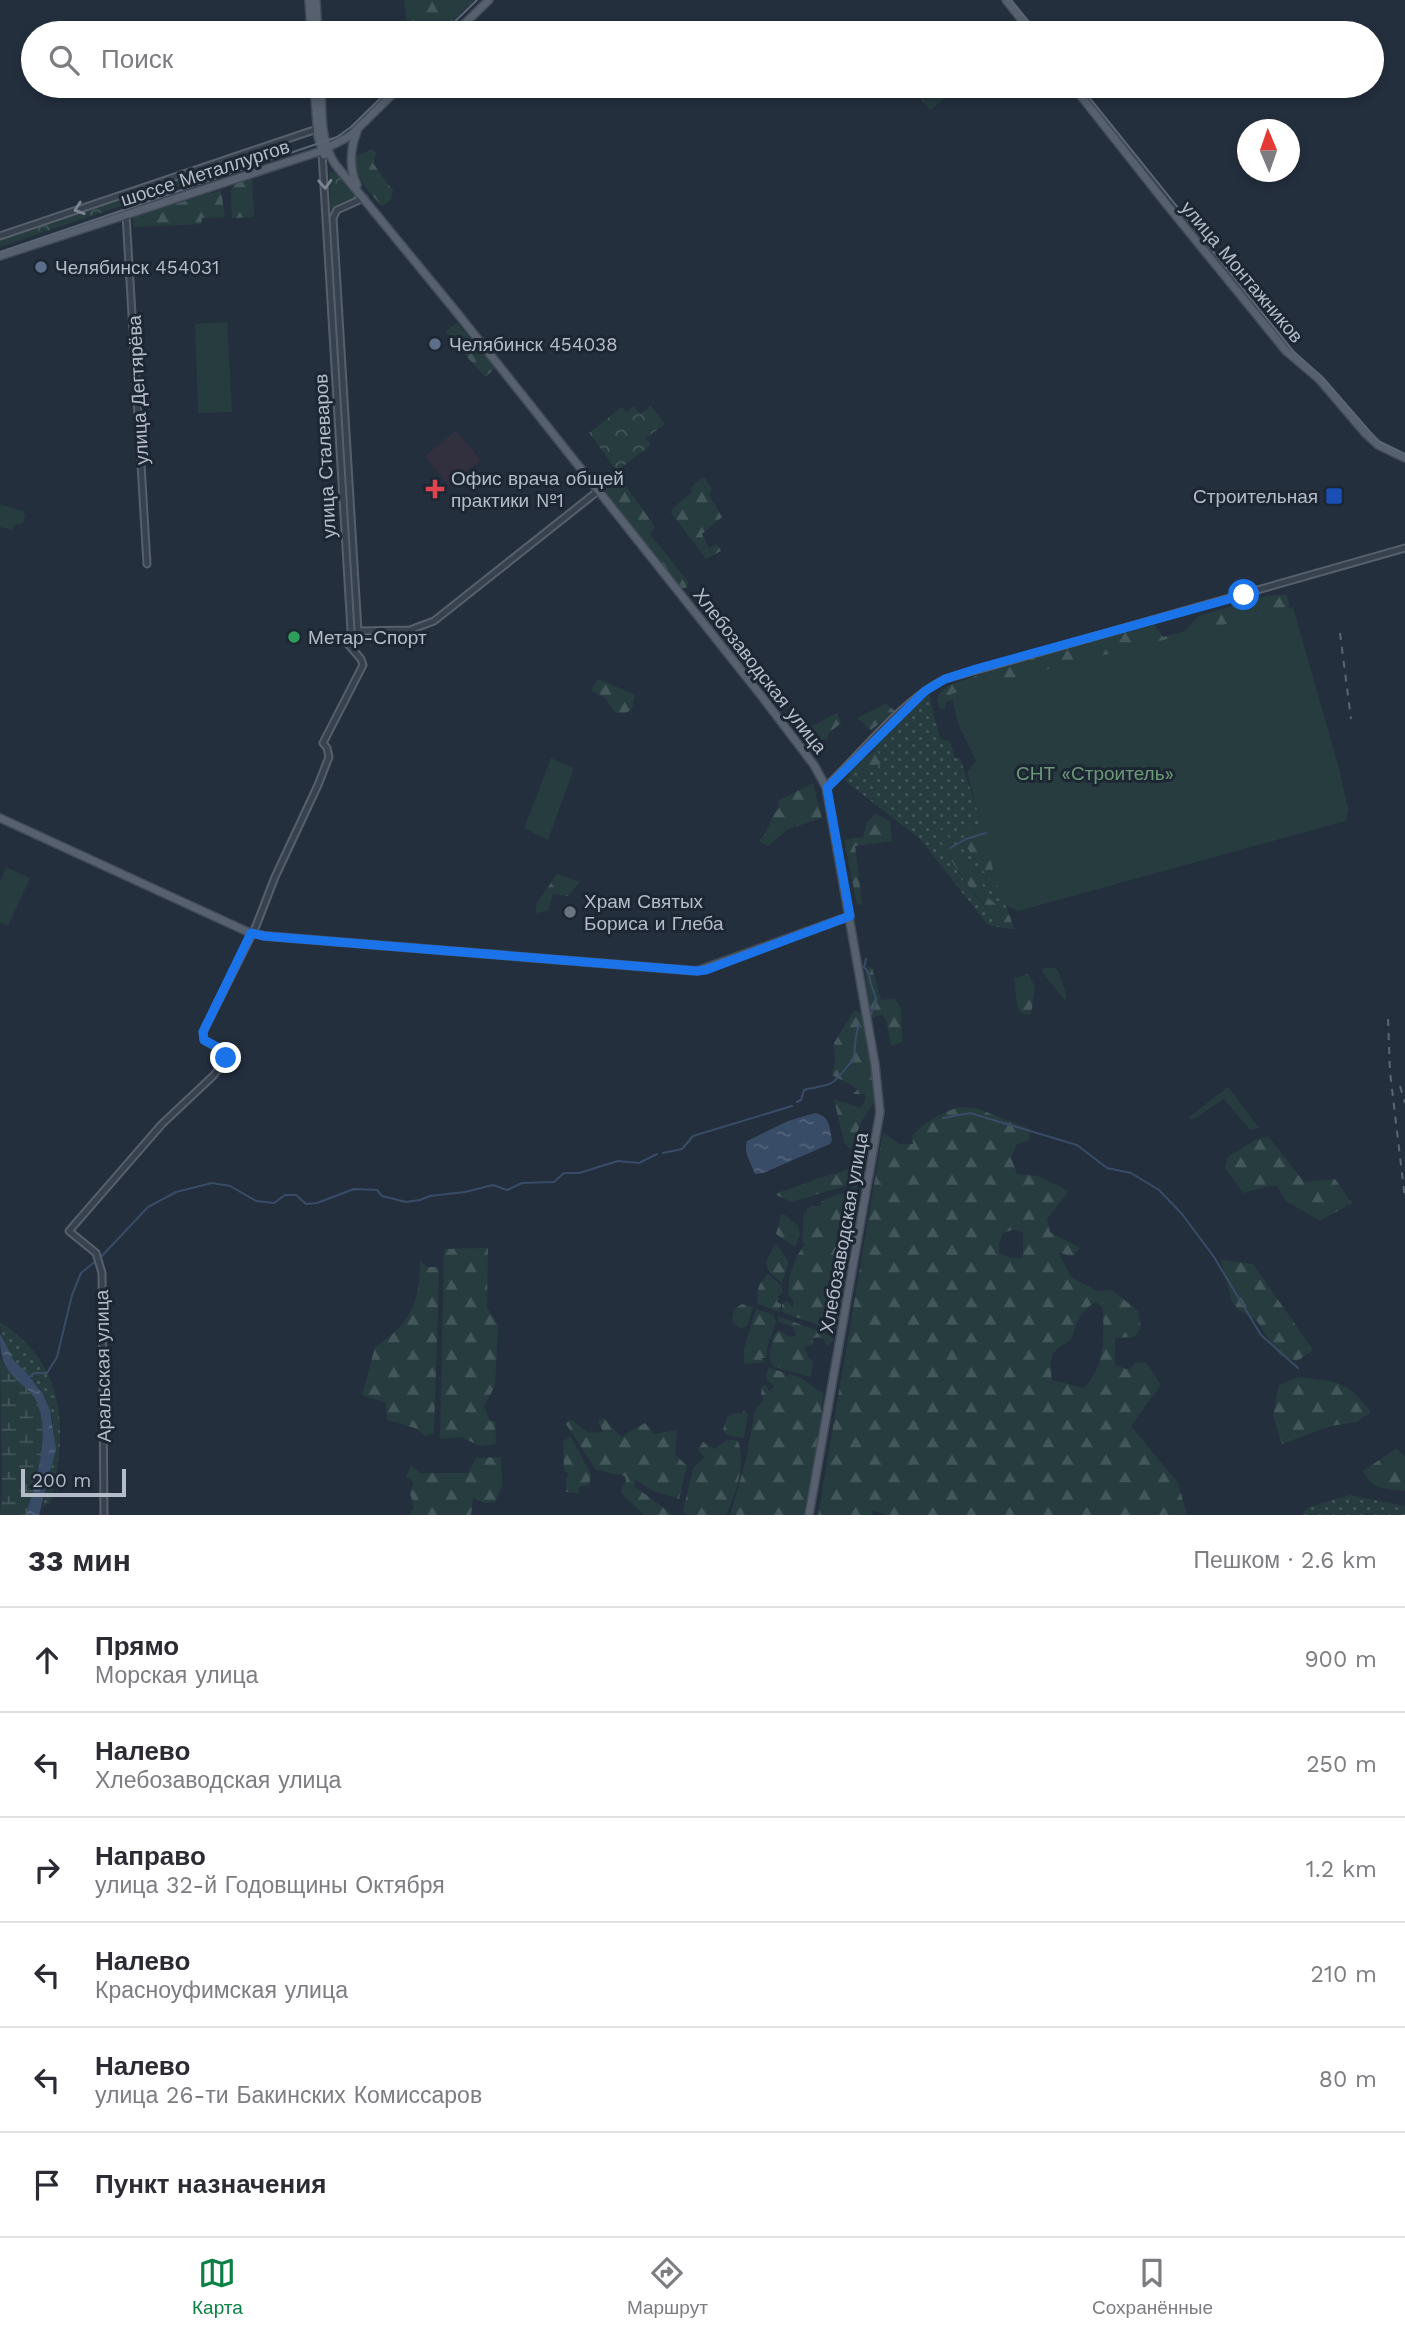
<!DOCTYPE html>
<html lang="ru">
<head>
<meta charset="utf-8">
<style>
  body { margin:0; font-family:"Work Sans",sans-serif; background:#f7f7f7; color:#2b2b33 }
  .compass { position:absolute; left:1237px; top:119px; width:63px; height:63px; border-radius:50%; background:#fff; box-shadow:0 4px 10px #0003; rotate:358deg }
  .scale { position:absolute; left:21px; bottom:18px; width:105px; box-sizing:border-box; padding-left:7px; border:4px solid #b4bcc9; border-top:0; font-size:19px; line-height:24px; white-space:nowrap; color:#b4bcc9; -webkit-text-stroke:5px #1d2633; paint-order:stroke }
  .stop { position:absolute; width:21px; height:21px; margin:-16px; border:5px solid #1a73e8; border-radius:50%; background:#fff }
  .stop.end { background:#1a73e8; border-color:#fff; box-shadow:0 2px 7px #0008 }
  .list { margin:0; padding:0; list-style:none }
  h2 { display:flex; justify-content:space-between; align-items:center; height:91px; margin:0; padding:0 28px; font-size:30px }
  h2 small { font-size:23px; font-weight:400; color:#7c7c81 }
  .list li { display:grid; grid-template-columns:46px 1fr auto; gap:21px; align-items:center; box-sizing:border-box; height:105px; padding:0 28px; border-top:2px solid #e1e1e2 }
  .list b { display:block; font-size:26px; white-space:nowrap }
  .list p { margin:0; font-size:23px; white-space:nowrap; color:#7c7c81 }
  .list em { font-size:23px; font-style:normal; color:#7c7c81 }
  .icon { flex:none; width:38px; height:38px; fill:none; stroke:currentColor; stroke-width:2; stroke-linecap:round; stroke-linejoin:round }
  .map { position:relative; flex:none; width:1405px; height:1515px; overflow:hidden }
  .search { position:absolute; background:#fff; box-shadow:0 4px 10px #0003; left:21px; right:21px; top:21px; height:77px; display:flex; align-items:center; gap:18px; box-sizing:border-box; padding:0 24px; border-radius:38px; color:#7c7c81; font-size:26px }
  .sheet { height:721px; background:#fff }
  nav { display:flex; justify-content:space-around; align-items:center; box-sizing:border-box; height:98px; border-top:2px solid #e1e1e2; background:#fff; font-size:19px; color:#7c7c81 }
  nav a { display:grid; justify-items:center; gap:4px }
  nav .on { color:#0b8043 }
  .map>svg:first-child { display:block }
</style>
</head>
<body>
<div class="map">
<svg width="1405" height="1515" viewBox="0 0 1405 1515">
  <defs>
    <pattern id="grass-dots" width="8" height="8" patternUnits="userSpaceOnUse" patternTransform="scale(1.75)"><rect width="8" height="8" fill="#263c3f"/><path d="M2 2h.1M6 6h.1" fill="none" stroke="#435659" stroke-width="1.8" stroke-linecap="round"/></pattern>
    <pattern id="forest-firs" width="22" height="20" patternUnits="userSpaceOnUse" patternTransform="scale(1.75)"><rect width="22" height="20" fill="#263c3f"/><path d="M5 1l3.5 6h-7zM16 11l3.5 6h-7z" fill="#435659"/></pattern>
    <pattern id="wetland-marsh" width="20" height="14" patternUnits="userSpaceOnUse" patternTransform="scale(1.75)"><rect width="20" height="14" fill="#263c3f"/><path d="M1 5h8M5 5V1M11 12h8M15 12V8" fill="none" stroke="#435659"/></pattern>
    <pattern id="park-crowns" width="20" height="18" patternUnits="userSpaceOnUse" patternTransform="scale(1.75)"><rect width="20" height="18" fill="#263c3f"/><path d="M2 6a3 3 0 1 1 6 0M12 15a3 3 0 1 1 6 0" fill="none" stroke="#435659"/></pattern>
    <pattern id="water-ripples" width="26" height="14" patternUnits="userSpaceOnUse" patternTransform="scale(1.75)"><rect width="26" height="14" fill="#394c67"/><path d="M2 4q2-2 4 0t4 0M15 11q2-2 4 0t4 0" fill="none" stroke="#53647b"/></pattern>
  </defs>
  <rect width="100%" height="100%" fill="#242f3e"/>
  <!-- medical -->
  <path fill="#32303f" d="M 456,431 L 481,460 L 449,486 L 425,456 Z"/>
  <!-- grass -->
  <path fill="url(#grass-dots)" d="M 929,694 L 940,739 L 950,741 L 955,758 L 960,758 L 987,840 L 964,825 L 1000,887 L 1010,916 L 986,896 L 977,869 L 941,829 C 941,861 983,903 1003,928 L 988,925 L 920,839 L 844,780 C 850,774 868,772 878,767 L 876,750 L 871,752 L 906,713 Z
    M 0,1322 C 68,1366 68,1432 50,1504 L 46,1504 L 42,1509 C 51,1472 64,1429 43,1394 C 36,1381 24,1372 14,1362 C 8,1354 0,1332 0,1322 Z
    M 1349,1495 L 1405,1506 L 1405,1515 L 1301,1515 L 1309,1507 Z"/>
  <!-- forest -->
  <path fill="url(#forest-firs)" fill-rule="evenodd" d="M 404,0 L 474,0 L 441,33 L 383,33 L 383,27 L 407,26 Z
    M 373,149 L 376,154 L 373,163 L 393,191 L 391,200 L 382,206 C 368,191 356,179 354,157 Z
    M 252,178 L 254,217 L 232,218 L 231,191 L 234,183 Z
    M 221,190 L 225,217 L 202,218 L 201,224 L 134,227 L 133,217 Z
    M 457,323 L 496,368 L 485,377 L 445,332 Z
    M 701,478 L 705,478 L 712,490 L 709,495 L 722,517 L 702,534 L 709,548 L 717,544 L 721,551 L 706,559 L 671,513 L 672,509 L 691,493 L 691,488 Z
    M 619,482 L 624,483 L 655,527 L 650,534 L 689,583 L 686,588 L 680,588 L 605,495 L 605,489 L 610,484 Z
    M 1270,595 L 1287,595 L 1289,606 L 1287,610 L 952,694 L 953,700 L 946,702 L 945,708 L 940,709 L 937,700 L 940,692 L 950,685 L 1019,661 L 1154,624 L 1163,637 L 1185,631 L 1199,616 Z
    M 598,679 L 635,695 L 632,709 L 626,713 L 615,713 L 605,698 L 591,691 Z
    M 886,704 L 895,711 L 871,730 L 857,718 Z
    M 837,713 L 841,723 L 829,733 L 827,739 L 808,740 L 808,728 Z
    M 876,750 L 884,760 C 875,771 863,776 848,776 L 852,766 Z
    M 813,783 L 822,818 L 788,829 L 768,846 L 759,841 C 771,829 768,819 779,808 L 778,801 Z
    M 876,814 L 890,821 L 892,841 L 855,846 L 862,904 L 857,905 L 844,840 L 863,837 L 867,822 Z
    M 964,825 L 987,840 L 1000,887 L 993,884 C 983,868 958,845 964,825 Z
    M 941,829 L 977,869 L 986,896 L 1010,916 L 1014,929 L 1003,928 C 980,899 951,869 938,833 Z
    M 557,874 L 580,882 L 568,896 L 553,894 L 548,911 L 535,913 L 537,903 Z
    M 868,966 L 872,968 L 881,1000 L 895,999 L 901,1008 L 902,1042 L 891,1046 L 887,1023 L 882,1014 L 872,1018 L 865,973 Z
    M 1044,968 L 1055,968 L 1059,973 L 1067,997 L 1065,1000 L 1042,972 Z
    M 1028,974 L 1035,987 L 1031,1014 C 1012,1019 1018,990 1014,978 Z
    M 854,1011 L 862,1013 L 874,1086 L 874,1103 L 861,1122 L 851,1150 L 844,1142 L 834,1099 L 860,1108 L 865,1101 L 865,1094 L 853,1094 L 858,1089 L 832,1075 L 835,1063 L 834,1043 Z
    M 1228,1087 L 1259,1128 L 1250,1130 L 1224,1099 L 1192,1120 L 1189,1117 Z
    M 960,1107 L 976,1108 L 1030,1129 L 1029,1140 L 1017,1144 L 1011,1157 L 1017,1174 L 1038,1176 L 1069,1191 L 1047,1219 L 1050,1232 L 1080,1248 L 1073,1257 L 1058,1252 L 1072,1278 L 1098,1291 L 1112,1290 L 1138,1311 L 1141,1328 L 1134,1337 L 1115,1338 L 1115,1365 L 1129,1370 L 1135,1363 L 1146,1362 L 1161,1385 L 1131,1426 L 1178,1483 L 1187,1515 L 886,1515 L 872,1510 L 873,1515 L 818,1515 L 883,1132 L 899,1144 L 913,1144 L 912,1136 C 925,1121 941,1113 960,1107 ZM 1012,1230 L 1023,1232 L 1023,1258 L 1012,1258 L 999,1253 L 999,1244 L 1003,1233 ZM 1096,1302 L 1103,1309 C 1104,1338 1105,1366 1084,1388 L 1052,1380 C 1049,1356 1050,1352 1071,1340 C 1077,1323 1080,1310 1096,1302 Z
    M 1268,1136 L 1304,1182 L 1335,1179 L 1352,1203 L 1320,1221 L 1286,1201 L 1277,1186 L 1268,1186 L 1243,1193 L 1225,1168 L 1228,1157 L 1255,1140 Z
    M 855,1166 L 859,1179 L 851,1184 L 792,1202 L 774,1194 L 801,1185 C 807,1184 814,1179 822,1177 C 834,1174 844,1172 855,1166 Z
    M 857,1185 L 842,1257 L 840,1258 L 846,1264 L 848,1258 L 851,1258 L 839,1327 L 832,1330 L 782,1312 L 782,1304 L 787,1301 L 793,1308 L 793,1300 L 789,1297 C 786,1280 794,1258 805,1244 L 802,1243 L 804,1211 L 807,1214 L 807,1209 L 811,1206 L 820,1206 L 822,1201 L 838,1194 L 847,1195 L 848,1189 Z
    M 781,1215 L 785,1215 L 798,1226 L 800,1235 L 795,1247 L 776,1234 Z
    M 776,1243 L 789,1262 L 782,1283 L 769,1272 L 766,1262 Z
    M 488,1248 L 487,1307 L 498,1325 L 495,1386 L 484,1406 L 490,1421 L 495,1421 L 496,1444 L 480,1446 L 461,1437 L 440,1439 L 444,1249 Z
    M 1221,1260 L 1253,1264 L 1313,1350 L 1297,1361 L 1280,1356 L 1257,1321 L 1239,1310 L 1232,1302 Z
    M 420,1261 L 428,1267 L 438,1267 L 439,1273 L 434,1433 L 425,1436 L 418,1429 L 387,1420 L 386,1403 L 362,1395 L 375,1347 C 410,1324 420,1304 420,1261 Z
    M 768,1274 L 781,1285 L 783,1292 L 778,1297 L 777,1302 L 781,1304 L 780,1312 L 758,1304 C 755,1292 759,1282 768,1274 Z
    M 742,1304 L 753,1307 L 747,1326 L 741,1328 L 732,1322 L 734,1309 Z
    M 756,1309 L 773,1315 L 776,1322 L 767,1348 L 767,1358 L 761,1358 L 766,1362 L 744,1364 L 744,1348 Z
    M 777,1316 L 829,1335 L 834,1340 L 827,1347 L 824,1339 L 818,1337 L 812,1339 L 814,1345 L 805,1346 L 808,1357 L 813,1362 L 811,1377 L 774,1367 L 770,1360 L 769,1348 L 771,1348 L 773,1337 L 778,1330 L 790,1337 L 796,1335 L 793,1327 L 779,1322 Z
    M 768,1367 L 785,1373 L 786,1377 L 789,1374 C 804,1376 811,1388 824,1393 L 821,1410 L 823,1414 L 804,1515 L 730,1515 L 746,1460 L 755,1410 L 764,1400 L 761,1394 L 762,1386 L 766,1385 L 769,1391 L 774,1387 L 766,1378 Z
    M 1298,1377 C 1337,1382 1345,1379 1371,1412 L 1357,1422 L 1331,1426 L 1282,1444 L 1273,1416 L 1279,1385 Z
    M 744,1411 L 748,1414 L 744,1438 L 726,1435 L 723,1430 L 727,1417 L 734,1413 L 741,1414 Z
    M 604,1418 L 621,1437 L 645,1423 L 654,1434 L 677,1430 L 675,1454 L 687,1466 L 679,1499 L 653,1491 L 635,1479 L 634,1486 L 673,1515 L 644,1515 L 621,1493 L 622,1486 L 626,1482 L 625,1476 L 596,1470 L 566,1424 L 570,1419 L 589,1433 L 603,1432 L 598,1421 Z
    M 571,1437 L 591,1474 L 589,1485 L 579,1487 L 579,1493 L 566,1492 L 566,1478 L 569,1474 L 564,1470 L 563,1441 Z
    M 727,1440 L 737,1440 C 748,1460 735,1496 726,1515 L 686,1515 L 683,1511 L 693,1468 L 704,1457 L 698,1450 L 703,1442 L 714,1449 Z
    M 1397,1448 L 1405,1457 L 1405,1491 C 1385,1489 1373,1490 1363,1471 Z
    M 501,1457 L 502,1486 L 495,1502 L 484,1503 L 473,1498 L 471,1515 L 409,1515 L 414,1507 L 410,1493 L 414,1482 L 406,1477 L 411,1465 L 420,1473 L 468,1473 L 476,1458 Z"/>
  <!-- wetland -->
  <path fill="url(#wetland-marsh)" d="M 0,1357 C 5,1364 9,1373 16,1379 C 23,1386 30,1390 35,1398 C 52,1429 37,1484 26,1515 L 0,1515 L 2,1492 Z"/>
  <!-- park -->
  <path fill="url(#park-crowns)" d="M 936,86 L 940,86 L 948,96 L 930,110 L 920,98 Z
    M 262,149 L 265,157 L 0,247 L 0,237 Z
    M 337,172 L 357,198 L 331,212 L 329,173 Z
    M 634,406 L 640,414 L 651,406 L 665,424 L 646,438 L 651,445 L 617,471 L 589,433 L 622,407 L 626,412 Z"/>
  <!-- garden -->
  <path fill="#263c3f" d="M 227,322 L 232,412 L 198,413 L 195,324 Z
    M 0,504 L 23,511 L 25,516 L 23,523 L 14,525 L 13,530 L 0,527 Z
    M 1293,607 L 1339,768 L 1348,809 L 1346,821 L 1018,911 L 1002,903 L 967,772 L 976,761 L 959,726 L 951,694 Z
    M 551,758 L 574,768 L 548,840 L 524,828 Z
    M 6,867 L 30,878 L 8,926 L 0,922 L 0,881 Z"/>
  <!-- water -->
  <path fill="url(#water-ripples)" d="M 815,1113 C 830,1116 829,1126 832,1140 L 830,1144 L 763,1173 L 755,1174 C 751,1163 743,1152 747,1141 L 788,1121 Z
    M 0,1333 L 14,1361 L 25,1371 L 43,1394 L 50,1410 L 56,1449 L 39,1515 L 26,1515 C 36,1483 53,1428 34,1397 C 29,1389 21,1385 15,1378 C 1,1364 0,1351 0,1333 Z"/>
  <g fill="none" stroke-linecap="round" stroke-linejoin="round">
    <!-- stream -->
    <path stroke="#394c67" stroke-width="2" d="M 950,848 L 966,839 L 986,833
      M 866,959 L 864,967 C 870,973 869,977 871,984 C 876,1000 879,997 871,1014
      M 797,1102 L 801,1100 L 804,1090 C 813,1087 826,1087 833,1082 C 841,1076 845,1067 853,1061 C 856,1048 854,1037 859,1025
      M 943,1118 L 970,1113 L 1077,1145 L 1107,1168 L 1131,1173 L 1159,1190 L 1182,1214 L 1214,1257 L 1261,1335 L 1298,1368
      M 663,1153 L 682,1149 L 693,1136 L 792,1106
      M 100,1258 L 148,1207 L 176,1192 L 212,1183 L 230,1186 L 256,1201 L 274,1203 L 285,1195 L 296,1195 L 306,1204 L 317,1203 L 354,1189 L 377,1190 L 382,1196 L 406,1202 L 420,1200 L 430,1196 L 465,1192 L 493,1185 L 507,1190 L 522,1183 L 554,1182 L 564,1173 L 579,1173 L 618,1161 L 639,1163 L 657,1154
      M 29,1378 L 34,1373 L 47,1373 L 57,1357 L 72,1295 L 81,1273 L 96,1261"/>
    <defs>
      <path id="minor" d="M 126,215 L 147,564
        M 333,218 L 358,631
        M 333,218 L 337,210 L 364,198
        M 0,236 L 317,129
        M 358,631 L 410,630 L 434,621 L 598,491
        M 826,787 C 861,754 902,700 945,679 L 1405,548
        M 104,1515 L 102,1273 L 96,1253 L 69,1231 L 162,1124 L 213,1076 L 226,1060 L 225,1052 L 204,1040 L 203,1032 L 256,926 L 275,877 L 318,785 L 329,757 L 327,748 L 323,743 L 363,665 L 361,659 L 348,644 L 351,630 L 322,153"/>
      <path id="major" d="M 309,0 L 311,33
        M 316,0 L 318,33
        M 1006,0 L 1032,33
        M 455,33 L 489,0
        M 314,86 L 318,137 L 324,155
        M 321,86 C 322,112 320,141 335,164 L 458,314 L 763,698 L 814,765 L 826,787 L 875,1064 L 880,1112 L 809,1515
        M 1073,86 L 1167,205 L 1286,351 L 1319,379 L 1365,433 L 1378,445 L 1405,458
        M 357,132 C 350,148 349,169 357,185
        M 0,256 L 321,151 L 350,136 L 401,86
        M 0,818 L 248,932 L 265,936 L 697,971 L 850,916"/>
    </defs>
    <!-- minor casing -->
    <use href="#minor" stroke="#565f6c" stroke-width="9"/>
    <!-- major casing -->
    <use href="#major" stroke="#414a57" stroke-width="10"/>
    <!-- minor -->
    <use href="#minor" stroke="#38414e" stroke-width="5"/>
    <!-- major -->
    <use href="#major" stroke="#56606e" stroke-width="7"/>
    <!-- tram -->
    <path stroke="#5a6575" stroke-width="2" d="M 1011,0 L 1038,33
      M 443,33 L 477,0
      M 1080,86 L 1293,351 L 1323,378 L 1378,441 L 1405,454
      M 0,252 L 337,137 L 351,127 L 393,86"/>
    <!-- rail -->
    <path stroke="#5a6575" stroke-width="2" stroke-dasharray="7 7" stroke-linecap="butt" d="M 1340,633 L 1351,719
      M 1388,1019 L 1390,1072 L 1405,1199
      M 1400,1086 L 1405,1103"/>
  </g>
  <!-- one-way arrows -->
  <defs><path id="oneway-chevron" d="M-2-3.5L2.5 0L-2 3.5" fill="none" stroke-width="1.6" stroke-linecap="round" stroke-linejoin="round" transform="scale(1.75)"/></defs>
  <g stroke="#7c8592">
    <use href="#oneway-chevron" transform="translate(325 184) rotate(87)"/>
    <use href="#oneway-chevron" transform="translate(79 209) rotate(161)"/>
  </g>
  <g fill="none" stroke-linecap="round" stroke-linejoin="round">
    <!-- route -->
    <path stroke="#1a73e8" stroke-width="9" d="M 226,1058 L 223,1050 L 204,1040 L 203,1032 L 251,933 L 264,936 L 697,971 L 706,970 L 850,916 L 827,788 L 925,691 L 945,679 L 976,669 L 1244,595"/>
  </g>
  <!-- markers -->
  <g fill="#5c6f8a" stroke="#1d2633" stroke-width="2.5">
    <circle cx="41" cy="267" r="7"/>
    <circle cx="435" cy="344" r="7"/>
  </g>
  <path fill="#e0444e" stroke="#1d2633" stroke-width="2.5" d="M431.5 478.5h7v7h7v7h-7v7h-7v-7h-7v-7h7z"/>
  <rect fill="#1a4fb4" stroke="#1d2633" stroke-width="2.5" x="1325" y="487" width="18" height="18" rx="3.5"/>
  <circle fill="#2e9e5b" stroke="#1d2633" stroke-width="2.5" cx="294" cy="637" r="7"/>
  <circle fill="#6b7280" stroke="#1d2633" stroke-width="2.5" cx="570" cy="912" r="7"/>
  <g text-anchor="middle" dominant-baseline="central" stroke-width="6" stroke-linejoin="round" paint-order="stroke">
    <!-- street labels -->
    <g font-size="19" fill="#b4bcc9" stroke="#1d2633">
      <text transform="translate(205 173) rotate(-18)">шоссе Металлургов</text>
      <text transform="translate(1242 272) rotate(50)">улица Монтажников</text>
      <text transform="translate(138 390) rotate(-93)">улица Дегтярёва</text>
      <text transform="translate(325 456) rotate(-93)">улица Сталеваров</text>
      <text transform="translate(760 671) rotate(52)">Хлебозаводская улица</text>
      <text transform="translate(844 1233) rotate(-80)">Хлебозаводская улица</text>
      <text transform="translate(103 1366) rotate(-91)">Аральская улица</text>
    </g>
    <!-- poi labels -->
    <g font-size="19" fill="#b4bcc9" stroke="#1d2633" text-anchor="start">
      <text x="55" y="267">Челябинск 454031</text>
      <text x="449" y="344">Челябинск 454038</text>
      <text x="451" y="478">Офис врача общей<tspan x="451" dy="22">практики №1</tspan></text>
      <text x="1318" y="496" text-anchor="end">Строительная</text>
      <text x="308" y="637">Метар-Спорт</text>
      <text x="584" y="901">Храм Святых<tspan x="584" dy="22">Бориса и Глеба</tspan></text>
    </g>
    <!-- park labels -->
    <g font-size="19" fill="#6b9a76" stroke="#1d2633">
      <text x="1095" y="773">СНТ «Строитель»</text>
    </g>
  </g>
</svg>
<svg class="compass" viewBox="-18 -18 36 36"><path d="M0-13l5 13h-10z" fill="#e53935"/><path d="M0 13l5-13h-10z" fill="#7c7c81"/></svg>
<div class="scale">200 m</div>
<div class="stop" style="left:1244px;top:595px"></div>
<div class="stop end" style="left:226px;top:1058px"></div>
<div class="search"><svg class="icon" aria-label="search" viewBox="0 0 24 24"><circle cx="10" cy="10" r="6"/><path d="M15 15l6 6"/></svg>Поиск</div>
</div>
<section class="sheet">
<h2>33 мин<small>Пешком · 2.6 km</small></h2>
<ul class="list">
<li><svg class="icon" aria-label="ahead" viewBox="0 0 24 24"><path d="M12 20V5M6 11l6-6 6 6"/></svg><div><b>Прямо</b><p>Морская улица</p></div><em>900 m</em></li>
<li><svg class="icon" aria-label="left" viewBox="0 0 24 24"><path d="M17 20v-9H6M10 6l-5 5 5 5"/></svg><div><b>Налево</b><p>Хлебозаводская улица</p></div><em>250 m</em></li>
<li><svg class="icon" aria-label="right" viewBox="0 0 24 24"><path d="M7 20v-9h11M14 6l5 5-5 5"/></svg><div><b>Направо</b><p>улица 32-й Годовщины Октября</p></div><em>1.2 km</em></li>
<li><svg class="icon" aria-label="left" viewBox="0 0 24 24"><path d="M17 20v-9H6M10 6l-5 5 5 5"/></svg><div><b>Налево</b><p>Красноуфимская улица</p></div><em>210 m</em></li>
<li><svg class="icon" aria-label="left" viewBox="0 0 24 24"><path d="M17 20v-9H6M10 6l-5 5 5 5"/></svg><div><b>Налево</b><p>улица 26-ти Бакинских Комиссаров</p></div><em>80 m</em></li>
<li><svg class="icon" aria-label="arrive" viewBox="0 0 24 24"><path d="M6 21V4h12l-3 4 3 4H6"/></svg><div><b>Пункт назначения</b></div></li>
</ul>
</section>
<nav>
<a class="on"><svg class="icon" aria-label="map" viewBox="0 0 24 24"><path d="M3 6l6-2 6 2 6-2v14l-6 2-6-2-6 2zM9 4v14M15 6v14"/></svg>Карта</a>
<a><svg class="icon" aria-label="directions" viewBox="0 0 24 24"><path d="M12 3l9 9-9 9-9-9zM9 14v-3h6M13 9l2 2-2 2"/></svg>Маршрут</a>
<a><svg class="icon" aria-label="saved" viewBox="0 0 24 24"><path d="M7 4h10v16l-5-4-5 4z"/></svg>Сохранённые</a>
</nav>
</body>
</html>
